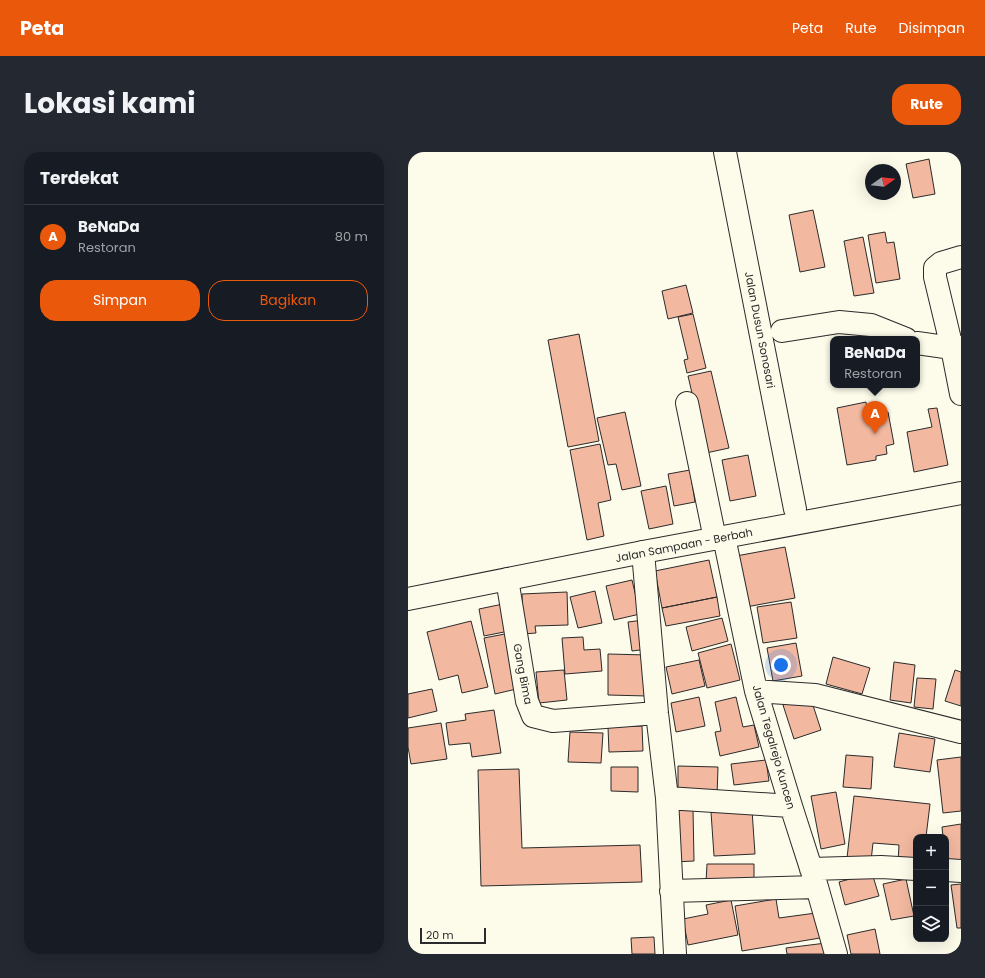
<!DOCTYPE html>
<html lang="id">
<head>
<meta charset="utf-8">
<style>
  body { margin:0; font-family:Poppins,sans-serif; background:#242831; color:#f1f3f6 }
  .controls { position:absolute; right:12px; bottom:12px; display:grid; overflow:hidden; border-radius:8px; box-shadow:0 4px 16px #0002 }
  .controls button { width:36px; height:36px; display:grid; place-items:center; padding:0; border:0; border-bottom:1px solid #363941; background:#171b24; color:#f1f3f6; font:20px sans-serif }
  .compass { position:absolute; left:457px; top:12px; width:36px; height:36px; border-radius:50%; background:#171b24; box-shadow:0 4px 16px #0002; rotate:75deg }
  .scale { position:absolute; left:12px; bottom:10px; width:66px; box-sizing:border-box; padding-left:4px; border:2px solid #2b2b2b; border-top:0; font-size:11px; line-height:14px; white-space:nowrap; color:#2b2b2b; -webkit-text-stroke:3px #fdfbea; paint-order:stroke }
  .you { position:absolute; left:373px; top:513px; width:14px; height:14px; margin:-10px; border:3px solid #fff; border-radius:50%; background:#1a73e8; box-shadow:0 0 0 6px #1a73e833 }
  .badge { display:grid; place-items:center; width:26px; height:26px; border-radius:50%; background:#ea580c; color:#fff; font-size:13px; font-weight:700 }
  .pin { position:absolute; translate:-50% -33px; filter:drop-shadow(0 1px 2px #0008) }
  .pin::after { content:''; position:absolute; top:21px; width:14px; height:12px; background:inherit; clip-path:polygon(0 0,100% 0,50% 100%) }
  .popup { position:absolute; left:422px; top:184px; width:90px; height:52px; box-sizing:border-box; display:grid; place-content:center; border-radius:8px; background:#171b24; filter:drop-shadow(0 1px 3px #0005); font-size:13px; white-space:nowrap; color:#9ea1a6 }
  .popup b { font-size:15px; color:#f1f3f6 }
  .popup::after { content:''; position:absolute; left:50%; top:100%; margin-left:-8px; border:8px solid transparent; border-top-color:#171b24 }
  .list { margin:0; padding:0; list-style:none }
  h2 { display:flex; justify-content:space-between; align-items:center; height:52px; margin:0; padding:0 16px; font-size:17px }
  h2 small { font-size:13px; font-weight:400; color:#9ea1a6 }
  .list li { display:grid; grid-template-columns:26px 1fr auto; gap:12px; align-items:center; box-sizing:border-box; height:64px; padding:0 16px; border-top:1px solid #363941 }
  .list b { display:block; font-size:15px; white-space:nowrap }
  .list p { margin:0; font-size:13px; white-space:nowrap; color:#9ea1a6 }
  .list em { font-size:13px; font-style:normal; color:#9ea1a6 }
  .actions { display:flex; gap:8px; padding:12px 16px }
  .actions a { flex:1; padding:9px 0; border:1px solid #ea580c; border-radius:16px; text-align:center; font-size:14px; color:#ea580c }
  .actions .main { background:#ea580c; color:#fff }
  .icon { flex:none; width:22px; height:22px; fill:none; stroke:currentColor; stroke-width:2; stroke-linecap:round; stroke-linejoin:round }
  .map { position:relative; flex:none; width:553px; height:802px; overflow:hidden; border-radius:16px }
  header { display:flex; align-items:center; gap:24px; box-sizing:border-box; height:56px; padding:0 20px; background:#ea580c; color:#fff }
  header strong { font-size:19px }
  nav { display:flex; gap:22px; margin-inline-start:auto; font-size:14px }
  .intro { display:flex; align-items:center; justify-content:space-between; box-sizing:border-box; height:96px; padding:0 24px }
  h1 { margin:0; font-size:28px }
  .button { padding:10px 18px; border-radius:16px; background:#ea580c; color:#fff; font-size:14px; font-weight:700 }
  main { display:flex; gap:24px; padding:0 24px }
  aside { flex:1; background:#171b24; border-radius:16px; box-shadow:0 4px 16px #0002 }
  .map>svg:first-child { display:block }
</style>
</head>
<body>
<header>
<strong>Peta</strong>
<nav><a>Peta</a><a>Rute</a><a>Disimpan</a></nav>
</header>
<div class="intro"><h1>Lokasi kami</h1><a class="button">Rute</a></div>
<main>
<aside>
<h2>Terdekat<small></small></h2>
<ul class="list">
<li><span class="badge">A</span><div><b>BeNaDa</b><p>Restoran</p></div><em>80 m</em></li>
</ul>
<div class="actions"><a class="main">Simpan</a><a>Bagikan</a></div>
</aside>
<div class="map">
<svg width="553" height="802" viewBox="0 0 553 802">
  <rect width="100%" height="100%" fill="#fdfbea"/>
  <!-- building -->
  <path fill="#f2b8a0" stroke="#2b2b2b" d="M 521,7 L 527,42 L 505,46 L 498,12 Z
    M 405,58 L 417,115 L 392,120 L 381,63 Z
    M 477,80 L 479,91 L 486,90 L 492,127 L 468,131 L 460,83 Z
    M 455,85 L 466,141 L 446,144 L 436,89 Z
    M 278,133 L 285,161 L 260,167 L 254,139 Z
    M 285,162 L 298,216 L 279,221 L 276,208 L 280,207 L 270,165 Z
    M 171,182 L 191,289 L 160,295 L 140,188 Z
    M 303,219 L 321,296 L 298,301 L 280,224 Z
    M 458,250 L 460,264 L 480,260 L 486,292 L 478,294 L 479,302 L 468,304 L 468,308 L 439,313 L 429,256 Z
    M 529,256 L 540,313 L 506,320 L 499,280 L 524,275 L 520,257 Z
    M 217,260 L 233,334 L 214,338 L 208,312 L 200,313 L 189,266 Z
    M 192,292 L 203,348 L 190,351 L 196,384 L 179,388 L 162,298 Z
    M 340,303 L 348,344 L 322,349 L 314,308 Z
    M 282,318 L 287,350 L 266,354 L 260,322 Z
    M 258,334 L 265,372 L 241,377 L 233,339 Z
    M 377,395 L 387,446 L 338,455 L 328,404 Z
    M 301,408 L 309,445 L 254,456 L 247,419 Z
    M 224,428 L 232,462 L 206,468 L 198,434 Z
    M 187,439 L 194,471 L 170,476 L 162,445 Z
    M 159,440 L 160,473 L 127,474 L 128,481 L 115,482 L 114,442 Z
    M 309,445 L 312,464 L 258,474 L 254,456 Z
    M 383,450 L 389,486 L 355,491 L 349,455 Z
    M 95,452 L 101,479 L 76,484 L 71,457 Z
    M 314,466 L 320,489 L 284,499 L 278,475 Z
    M 236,468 L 240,497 L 224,499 L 220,470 Z
    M 63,469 L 80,535 L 54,541 L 50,523 L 31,528 L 19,480 Z
    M 102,481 L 113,536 L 87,542 L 76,486 Z
    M 175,485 L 176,498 L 192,497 L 194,519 L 157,522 L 154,486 Z
    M 388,491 L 394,524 L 365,529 L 359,496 Z
    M 323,492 L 332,528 L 299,536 L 290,501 Z
    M 200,502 L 239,503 L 239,544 L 200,543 Z
    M 425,505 L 462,516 L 454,542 L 418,532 Z
    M 291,508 L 297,534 L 264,542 L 258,515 Z
    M 486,510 L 507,513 L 503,551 L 482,548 Z
    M 156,518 L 159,548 L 131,551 L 128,520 Z
    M 547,518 L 553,520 L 553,554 L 537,549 Z
    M 509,526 L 528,527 L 525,557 L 506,555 Z
    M 24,537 L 29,559 L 0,566 L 0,542 Z
    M 402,544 L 413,578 L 386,587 L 375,553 Z
    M 291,545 L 297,574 L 268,580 L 263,551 Z
    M 328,545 L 335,575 L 346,573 L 351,595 L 312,604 L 307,580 L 313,579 L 307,550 Z
    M 86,558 L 93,601 L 64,605 L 62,591 L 41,593 L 38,571 L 58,568 L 57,562 Z
    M 33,571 L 39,607 L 3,612 L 0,595 L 0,576 Z
    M 234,574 L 235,599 L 201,600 L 200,575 Z
    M 162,580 L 195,581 L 193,611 L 160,610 Z
    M 491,581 L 527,587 L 522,620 L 486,615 Z
    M 438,603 L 465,605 L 463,637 L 435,635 Z
    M 553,605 L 553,659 L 535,661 L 529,608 Z
    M 358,608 L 361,629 L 326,633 L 323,612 Z
    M 270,614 L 310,615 L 309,644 L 270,643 Z
    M 203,615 L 230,615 L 230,640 L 203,639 Z
    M 111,617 L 114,696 L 232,693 L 234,730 L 73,734 L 70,618 Z
    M 428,640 L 437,692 L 413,697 L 403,644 Z
    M 446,644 L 522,652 L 518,685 L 508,685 L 508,712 L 490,710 L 491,693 L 465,691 L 463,709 L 439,706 Z
    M 264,657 L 285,657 L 286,709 L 266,710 Z
    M 344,658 L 347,702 L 306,704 L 303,660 Z
    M 553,672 L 553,708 L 538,710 L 538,685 L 535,685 L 534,675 Z
    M 299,712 L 346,712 L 346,730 L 298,730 Z
    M 464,721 L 471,744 L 437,753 L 431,730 Z
    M 498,727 L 506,764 L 483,768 L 475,732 Z
    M 553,732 L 553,776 L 549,776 L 543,733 Z
    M 368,747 L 371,766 L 408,761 L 412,786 L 334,799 L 327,754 Z
    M 323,748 L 330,783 L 280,793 L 275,767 L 300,762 L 298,753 Z
    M 467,777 L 472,802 L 443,802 L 439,783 Z
    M 246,785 L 247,802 L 224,802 L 223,786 Z
    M 418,791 L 419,802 L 379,802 L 378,796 Z"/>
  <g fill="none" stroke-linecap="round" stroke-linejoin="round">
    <defs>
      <path id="minor" d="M 317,0 L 387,357
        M 553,105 L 533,111 L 527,116 L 527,125 L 544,196 L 553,242
        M 374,179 L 431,170 L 463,173 L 498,187
        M 509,191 L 544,196 L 553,195
        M 279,251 L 307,387
        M 316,385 L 348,539 L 383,654 L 409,735 L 428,802
        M 235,400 L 249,561 L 259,646 L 267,802
        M 100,427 L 100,433 L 119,549 L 125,564 L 145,569 L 249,561
        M 348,539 L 407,543 L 553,580
        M 259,646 L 383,654
        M 403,717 L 473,715 L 508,717
        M 538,718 L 553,719
        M 263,739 L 409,735"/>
      <path id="major" d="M 0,447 L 235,400 L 553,341"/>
    </defs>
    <!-- minor casing -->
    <use href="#minor" stroke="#2b2b2b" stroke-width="24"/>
    <!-- major casing -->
    <use href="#major" stroke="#2b2b2b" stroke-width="24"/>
    <!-- minor -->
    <use href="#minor" stroke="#fdfbea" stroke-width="22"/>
    <!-- major -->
    <use href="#major" stroke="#fdfbea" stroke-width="22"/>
  </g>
  <g text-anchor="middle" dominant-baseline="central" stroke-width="3" stroke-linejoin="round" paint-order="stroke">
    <!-- street labels -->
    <g font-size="11" fill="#2b2b2b" stroke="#fdfbea">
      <text transform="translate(352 178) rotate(79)">Jalan Dusun Sonosari</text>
      <text transform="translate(276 393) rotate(-11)">Jalan Sampaan - Berbah</text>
      <text transform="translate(115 522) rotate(79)">Gang Bima</text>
      <text transform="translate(366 595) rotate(74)">Jalan Tegalrejo Kuncen</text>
    </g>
  </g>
</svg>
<div class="controls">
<button>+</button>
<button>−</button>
<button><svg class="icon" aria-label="layers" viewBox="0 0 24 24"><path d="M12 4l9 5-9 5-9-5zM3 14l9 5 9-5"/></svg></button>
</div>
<svg class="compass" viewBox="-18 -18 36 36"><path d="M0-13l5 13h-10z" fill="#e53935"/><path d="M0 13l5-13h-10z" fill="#9ea1a6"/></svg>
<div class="scale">20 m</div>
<div class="you"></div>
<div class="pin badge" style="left:467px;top:282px">A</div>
<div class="popup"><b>BeNaDa</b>Restoran</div>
</div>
</main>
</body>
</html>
